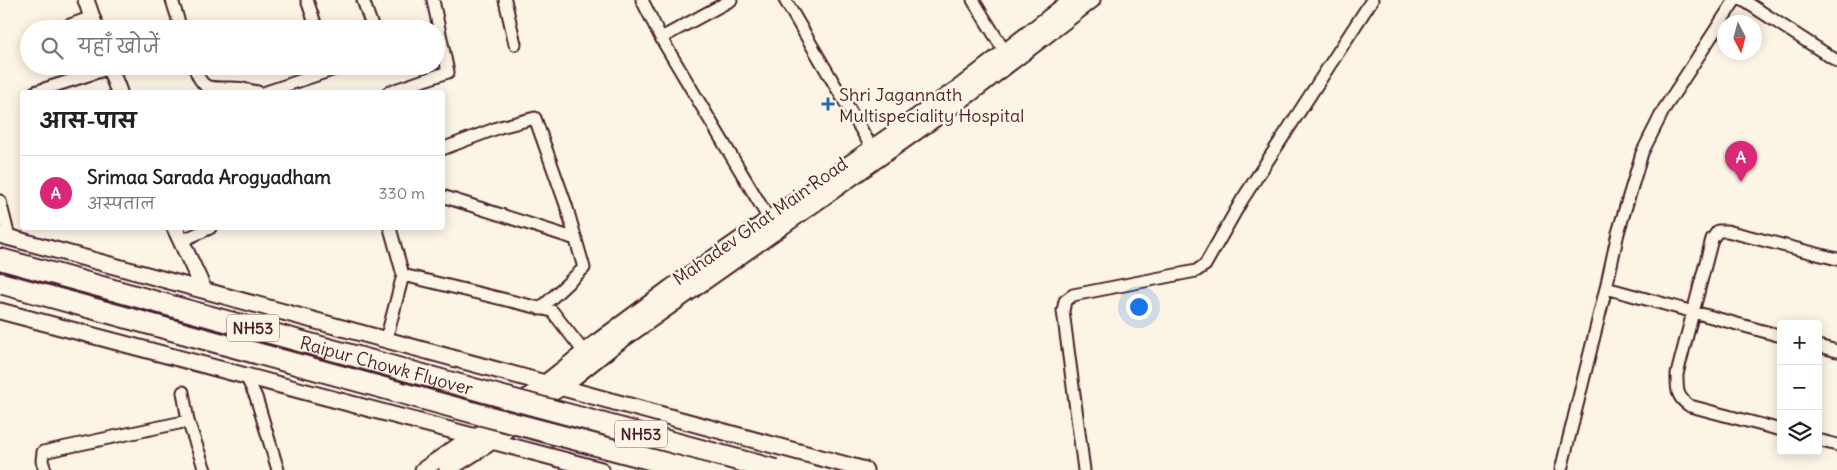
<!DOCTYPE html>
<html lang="hi">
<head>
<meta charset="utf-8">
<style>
  body { margin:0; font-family:Delius,"Playpen Sans Deva",sans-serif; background:#f6f6f6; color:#222 }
  .controls { position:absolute; right:15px; bottom:15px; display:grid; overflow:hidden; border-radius:5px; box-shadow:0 2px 12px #0003 }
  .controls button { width:45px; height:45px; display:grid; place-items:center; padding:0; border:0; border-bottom:1px solid #e0e0e0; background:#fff; color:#222; font:25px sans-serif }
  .compass { position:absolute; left:1717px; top:15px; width:45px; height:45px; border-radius:50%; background:#fff; box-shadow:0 2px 12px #0003; rotate:174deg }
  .you { position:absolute; left:1138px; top:306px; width:18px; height:18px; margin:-12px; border:4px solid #fff; border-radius:50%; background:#1a73e8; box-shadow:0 0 0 8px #1a73e833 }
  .badge { display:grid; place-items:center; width:32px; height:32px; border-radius:50%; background:#db2777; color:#fff; font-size:16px; font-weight:700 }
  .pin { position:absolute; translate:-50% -41px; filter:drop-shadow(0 1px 2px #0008) }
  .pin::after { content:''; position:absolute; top:26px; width:18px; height:15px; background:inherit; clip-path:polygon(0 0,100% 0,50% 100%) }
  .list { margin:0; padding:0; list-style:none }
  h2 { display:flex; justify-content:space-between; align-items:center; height:65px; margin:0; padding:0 20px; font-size:21px }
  h2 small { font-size:16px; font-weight:400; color:#767676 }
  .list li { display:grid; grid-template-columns:32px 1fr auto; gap:15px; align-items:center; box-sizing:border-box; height:75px; padding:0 20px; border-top:1px solid #e0e0e0 }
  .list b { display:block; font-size:19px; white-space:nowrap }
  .list p { margin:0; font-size:16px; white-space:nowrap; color:#767676 }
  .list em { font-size:16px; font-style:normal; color:#767676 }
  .icon { flex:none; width:28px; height:28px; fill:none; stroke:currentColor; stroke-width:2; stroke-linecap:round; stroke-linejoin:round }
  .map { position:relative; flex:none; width:1837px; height:470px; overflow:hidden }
  .search { position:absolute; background:#fff; box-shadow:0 2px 12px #0003; left:20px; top:20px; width:425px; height:55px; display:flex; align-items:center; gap:12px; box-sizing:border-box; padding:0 18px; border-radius:28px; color:#767676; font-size:19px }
  .panel { position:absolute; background:#fff; box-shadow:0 2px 12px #0003; left:20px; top:90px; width:425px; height:140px; border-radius:5px }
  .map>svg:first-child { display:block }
</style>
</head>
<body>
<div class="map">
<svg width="1837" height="470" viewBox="0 0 1837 470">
  <rect width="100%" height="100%" fill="#fcf5e5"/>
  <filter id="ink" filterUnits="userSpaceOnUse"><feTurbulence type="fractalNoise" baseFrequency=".02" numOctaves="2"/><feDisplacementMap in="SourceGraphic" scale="10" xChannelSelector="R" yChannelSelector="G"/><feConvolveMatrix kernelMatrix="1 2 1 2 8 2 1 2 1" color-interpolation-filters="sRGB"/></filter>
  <g filter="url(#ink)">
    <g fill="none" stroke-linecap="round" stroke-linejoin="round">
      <defs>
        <path id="minor" d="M 172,0 L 181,29
          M 307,0 L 317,29
          M 363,0 L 373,29
          M 505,0 L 515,44
          M 642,0 L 661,38 L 769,219
          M 785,0 L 872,148
          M 973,0 L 1005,52
          M 1743,0 L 1837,61
          M 59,29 L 92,17
          M 661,38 L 731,0
          M 194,66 C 203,93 210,87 234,88 C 242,88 250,91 258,92
          M 35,92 L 110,68
          M 266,92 L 344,66
          M 389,92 L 448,72 L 433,0
          M 442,149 L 500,127 L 535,118 L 566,205 L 584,268 L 540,309
          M 442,196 L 576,239
          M 0,201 L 9,237
          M 181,241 L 210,228
          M 403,275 L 552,311 L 584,352
          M 1606,288 L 1781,336
          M 386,340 L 403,275 L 390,228
          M 1818,346 L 1837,351
          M 246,376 L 256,397 L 278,470
          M 183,392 L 188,421 L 205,470
          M 1781,430 L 1690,406 C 1676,397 1677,389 1677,374 L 1712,239 L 1718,231 L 1727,231 L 1837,259
          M 1818,440 L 1837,445
          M 45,470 L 42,461 L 43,452 L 188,421
          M 1084,470 L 1063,311 L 1065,301 L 1073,295 L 1196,271 L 1205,265 L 1242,200 L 1372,0
          M 1561,470 L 1606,288 L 1618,233 L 1642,153 L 1664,109 L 1735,0"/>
        <path id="tertiary" d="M 86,0 L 96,29
          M 109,66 L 119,92
          M 175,228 L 204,290
          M 0,235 L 865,470
          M 0,311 L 601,470
          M 423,470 L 458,446 L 477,437 L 597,342 L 670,288 L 961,86 L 1071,0
          M 447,470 L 493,441 L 549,395 L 562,387 L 612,347 L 970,94 L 1092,0"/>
        <g id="trunk">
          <path id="s1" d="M 0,259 L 507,398"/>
          <path d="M 0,283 L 482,415"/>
        </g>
      </defs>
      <!-- minor casing -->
      <use href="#minor" stroke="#4a1f2b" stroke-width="15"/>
      <!-- tertiary casing -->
      <use href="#tertiary" stroke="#4a1f2b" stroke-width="19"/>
      <!-- trunk casing -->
      <use href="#trunk" stroke="#4a1f2b" stroke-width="24"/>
      <!-- minor -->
      <use href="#minor" stroke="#fcf5e5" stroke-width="11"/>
      <!-- tertiary -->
      <use href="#tertiary" stroke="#fcf5e5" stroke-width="15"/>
      <!-- trunk -->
      <use href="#trunk" stroke="#fcf5e5" stroke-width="20"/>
      <defs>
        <path id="trunk-bridge" d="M 507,398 L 775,470
          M 482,415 L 691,470"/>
      </defs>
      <!-- trunk-bridge casing -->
      <use href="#trunk-bridge" stroke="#4a1f2b" stroke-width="24" stroke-linecap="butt"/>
      <!-- trunk-bridge -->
      <use href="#trunk-bridge" stroke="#fcf5e5" stroke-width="20"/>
    </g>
  </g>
  <!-- markers -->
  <path fill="#1f6fb2" stroke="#fcf5e5" stroke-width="2" d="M825.5 96.5h5v5h5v5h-5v5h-5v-5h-5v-5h5z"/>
  <g text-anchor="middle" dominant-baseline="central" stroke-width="5" stroke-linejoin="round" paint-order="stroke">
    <!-- shield labels -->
    <g fill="#fcf5e5" stroke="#7f5f63" stroke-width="1">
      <rect x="227" y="314.5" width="52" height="27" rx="4"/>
      <rect x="615" y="420.5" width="52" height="27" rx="4"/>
    </g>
    <g font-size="16" font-weight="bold" fill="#4a1f2b">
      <text x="253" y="328">NH53</text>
      <text x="641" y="434">NH53</text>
    </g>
    <!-- poi labels -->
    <g font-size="18" fill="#4a1f2b" stroke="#fcf5e5" text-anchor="start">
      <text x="839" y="94">Shri Jagannath<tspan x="839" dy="21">Multispeciality Hospital</tspan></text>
    </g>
    <!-- street labels -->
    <g font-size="18" fill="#4a1f2b" stroke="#fcf5e5">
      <text transform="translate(760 221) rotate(-35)">Mahadev Ghat Main Road</text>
      <text stroke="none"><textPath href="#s1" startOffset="401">Raipur Chowk Flyover</textPath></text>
    </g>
  </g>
</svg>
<div class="controls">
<button>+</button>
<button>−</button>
<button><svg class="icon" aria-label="layers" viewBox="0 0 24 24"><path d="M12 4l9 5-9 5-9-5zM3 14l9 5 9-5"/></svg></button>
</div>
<svg class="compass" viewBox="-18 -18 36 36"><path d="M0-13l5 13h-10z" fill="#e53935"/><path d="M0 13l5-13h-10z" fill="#767676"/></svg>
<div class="you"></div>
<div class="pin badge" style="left:1741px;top:182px">A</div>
<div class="search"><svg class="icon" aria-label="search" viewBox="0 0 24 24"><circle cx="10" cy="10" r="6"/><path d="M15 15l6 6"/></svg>यहाँ खोजें</div>
<section class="panel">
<h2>आस-पास<small></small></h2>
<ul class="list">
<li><span class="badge">A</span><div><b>Srimaa Sarada Arogyadham</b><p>अस्पताल</p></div><em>330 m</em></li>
</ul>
</section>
</div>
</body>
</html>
